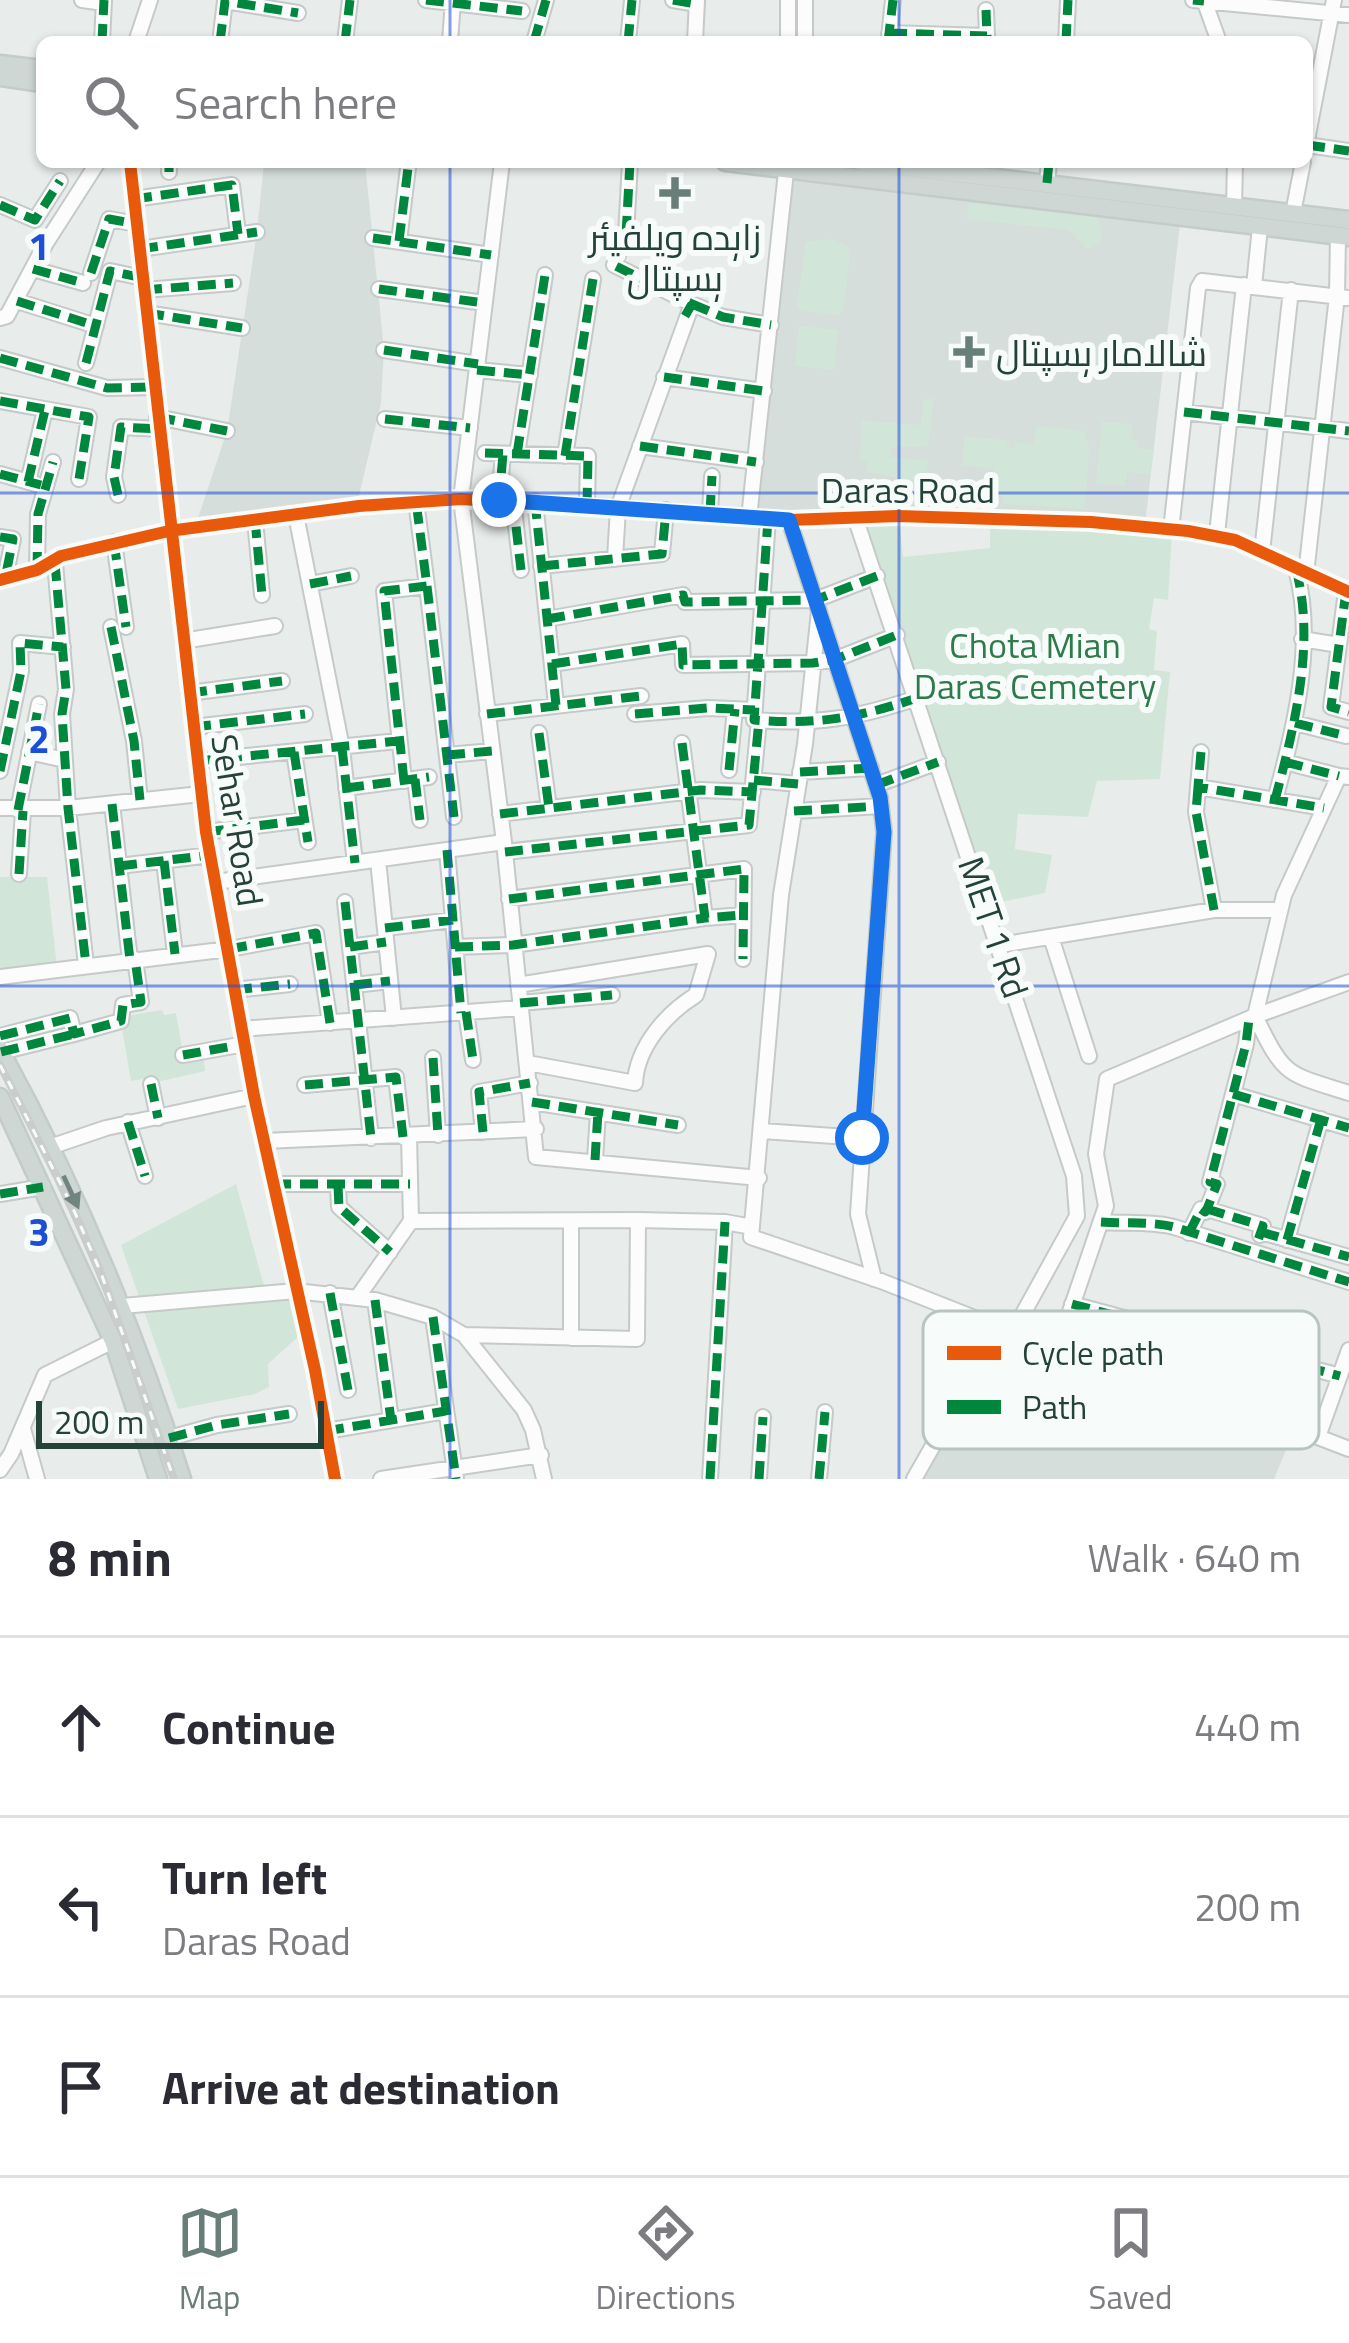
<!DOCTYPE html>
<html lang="en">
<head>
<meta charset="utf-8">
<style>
  body { margin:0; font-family:"Titillium Web",Cairo,sans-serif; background:#f7f7f7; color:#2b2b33 }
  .scale { position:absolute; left:36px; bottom:30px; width:288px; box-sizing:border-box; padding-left:12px; border:6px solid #24423a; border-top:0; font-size:33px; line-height:42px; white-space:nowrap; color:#24423a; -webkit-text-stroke:9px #f7fbf9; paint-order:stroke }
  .stop { position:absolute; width:36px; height:36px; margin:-27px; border:9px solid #1a73e8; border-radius:50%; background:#fff }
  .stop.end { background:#1a73e8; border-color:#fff; box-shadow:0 3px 12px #0008 }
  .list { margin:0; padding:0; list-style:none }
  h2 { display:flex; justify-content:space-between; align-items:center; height:156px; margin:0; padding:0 48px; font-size:51px }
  h2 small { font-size:39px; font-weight:400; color:#7c7c81 }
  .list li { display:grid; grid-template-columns:78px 1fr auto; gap:36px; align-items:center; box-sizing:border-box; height:180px; padding:0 48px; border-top:3px solid #e1e1e2 }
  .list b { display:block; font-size:45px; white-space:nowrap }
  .list p { margin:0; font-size:39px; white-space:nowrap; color:#7c7c81 }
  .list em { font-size:39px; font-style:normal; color:#7c7c81 }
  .icon { flex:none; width:66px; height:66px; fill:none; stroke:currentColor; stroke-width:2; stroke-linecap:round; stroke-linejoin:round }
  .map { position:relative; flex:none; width:1349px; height:1479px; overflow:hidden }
  .search { position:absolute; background:#fff; box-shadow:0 3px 9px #0004; left:36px; right:36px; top:36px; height:132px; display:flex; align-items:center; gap:30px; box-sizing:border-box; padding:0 42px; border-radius:18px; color:#7c7c81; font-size:45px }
  .sheet { height:696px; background:#fff }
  nav { display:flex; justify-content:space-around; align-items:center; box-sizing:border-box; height:168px; border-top:3px solid #e1e1e2; background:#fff; font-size:33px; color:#7c7c81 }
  nav a { display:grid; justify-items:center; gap:6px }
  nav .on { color:#697e78 }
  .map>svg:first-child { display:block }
</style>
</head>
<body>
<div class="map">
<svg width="1349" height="1479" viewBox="0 0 1349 1479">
  <rect width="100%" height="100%" fill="#e8edeb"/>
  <!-- built -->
  <path fill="#d6dedb" d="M 264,162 L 365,162 L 384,350 L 381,403 L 357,504 L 197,521 L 227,431 L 257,232 Z
    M 790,180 L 1180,225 L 1145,524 L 755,509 Z
    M 1000,1328 L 1061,1338 L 1295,1428 L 1274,1479 L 914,1479 Z"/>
  <!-- green -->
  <path fill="#d1e6d8" d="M 969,203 L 1098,218 L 1103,239 L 1088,249 L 1069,230 L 967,219 Z
    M 832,239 L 847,245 L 850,255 L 843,310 L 838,315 L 801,310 L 797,305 L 806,242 Z
    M 799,326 L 838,330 L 834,370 L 795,366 Z
    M 924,399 L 933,399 L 928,446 L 892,447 L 890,457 L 928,461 L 926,483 L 867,472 L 868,461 L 860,459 L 862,421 L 921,425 Z
    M 1102,422 L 1132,424 L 1131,437 L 1138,443 L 1137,448 L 1154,450 L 1150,474 L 1127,472 L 1125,486 L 1096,484 Z
    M 1036,426 L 1084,431 L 1089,447 L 1086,503 L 1082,509 L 1003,504 L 1004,496 L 989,494 L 990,485 L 998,484 L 998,476 L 993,474 L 993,468 L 962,465 L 965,437 L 1006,440 L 1009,448 L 1015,448 L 1016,442 L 1033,444 Z
    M 859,520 L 899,520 L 903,557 L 990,548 L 990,525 L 1172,533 L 1168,600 L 1154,598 L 1149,629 L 1157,631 L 1154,670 L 1170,672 L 1160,779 L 1097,781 L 1088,817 L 1018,814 L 1015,849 L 1052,855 L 1045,893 L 992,904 Z
    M 0,877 L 47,877 L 57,968 L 0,977 Z
    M 162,1010 L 164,1015 L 176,1013 L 183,1054 L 203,1052 L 205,1071 L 144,1085 L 143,1079 L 131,1081 L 120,1017 Z
    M 236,1184 L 264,1286 L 286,1283 L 301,1334 L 268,1364 L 269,1387 L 255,1394 L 178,1409 L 121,1245 Z"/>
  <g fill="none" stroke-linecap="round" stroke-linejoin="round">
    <defs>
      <path id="minor" d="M 82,0 L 104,3
        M 426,0 L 522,11
        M 673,0 L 697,4
        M 805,0 L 805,42
        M 1193,0 L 1349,15
        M 1204,0 L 1219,42
        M 889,33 L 987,36 L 986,10
        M 889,37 L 893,0
        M 102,42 L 104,0
        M 136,42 L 150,0
        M 220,42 L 225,1 L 298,13
        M 345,42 L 350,0
        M 450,42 L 453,0
        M 534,42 L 546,0
        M 628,42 L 632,0
        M 695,42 L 697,0
        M 788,42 L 788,0
        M 1066,42 L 1068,0
        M 1307,140 L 1334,0
        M 1307,145 L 1349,151
        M 130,162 L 206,832 L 254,1096 L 315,1370 L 335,1479
        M 502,162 L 461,499 L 504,842 L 536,1157 L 759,1178
        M 169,172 L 169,162
        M 1047,183 L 1049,162
        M 134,199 L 232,185 L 238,234
        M 0,205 L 35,220 L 60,181
        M 1234,207 L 1235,162
        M 1293,213 L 1303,162
        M 373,238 L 491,255
        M 399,241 L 408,168
        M 140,249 L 257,232
        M 33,269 L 83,283
        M 91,273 L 109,219 L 137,224
        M 1254,286 L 1260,227
        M 379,289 L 485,303
        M 144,290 L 233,283
        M 17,301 L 96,326
        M 692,304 L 723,317 L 771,325
        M 146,313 L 242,328
        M 0,318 L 7,316 L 46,243 L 98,162
        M 384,350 L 478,364
        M 0,358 L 107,388 L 154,387
        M 86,363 L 110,271 L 143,278
        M 477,370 L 530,375
        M 664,377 L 764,391
        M 0,401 L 89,417 L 79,479
        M 1184,412 L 1349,431
        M 157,417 L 227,431
        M 385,419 L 470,428
        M 640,446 L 756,462
        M 485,453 L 588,456 L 587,506
        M 517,454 L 545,275
        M 565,456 L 593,279
        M 0,474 L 36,484
        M 28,482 L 45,410
        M 118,495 L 114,477 L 121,427 L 159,429
        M 499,500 L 503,454
        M 513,500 L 521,570
        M 535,501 L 556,705
        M 710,513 L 712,476
        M 296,515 L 342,748 L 355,863
        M 855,517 L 1074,1176 L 1077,1216 L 1014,1330
        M 749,518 L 787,162
        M 768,519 L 754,720 C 818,725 857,718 917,698
        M 255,520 L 262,595
        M 789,520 L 880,797 L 884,832 L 858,1214 L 874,1279
        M 1171,530 L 1198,288 L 1202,281 L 1349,298
        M 1217,534 L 1244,285
        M 0,537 L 13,539 L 5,579
        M 114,542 L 126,627
        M 1262,552 L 1291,290
        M 615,559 L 618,508 L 692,304 L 614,265 L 626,235 L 630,162
        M 55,563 L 66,689 L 62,714 L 68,808 L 86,965
        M 541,566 L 662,554 L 666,510
        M 37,570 L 38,514 L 53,462
        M 1306,574 L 1337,296 L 1338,235
        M 0,580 L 37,570 L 61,556 L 169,531 L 359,506 L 461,499 L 789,520 L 898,516 L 1091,522 L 1188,531 L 1235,540 L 1349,592
        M 310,584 L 351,576
        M 427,586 L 454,817
        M 1346,591 L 1331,707 L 1349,712
        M 819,611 L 805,744 L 781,895 L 751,1237 L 881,1281 L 1000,1328 L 1061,1338 L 1349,1449
        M 547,619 L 683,595 L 685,602 L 815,600 L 877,576
        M 111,627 L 134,741 L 140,800
        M 1302,639 L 1339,645
        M 183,641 L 275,626
        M 552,664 L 682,644 L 683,665 L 813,663 L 836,659 L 897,635
        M 189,693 L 282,681
        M 487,714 L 641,696
        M 635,714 L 708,708 L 755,710
        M 1295,723 L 1346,736
        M 193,727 L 305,714
        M 539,733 L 549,808
        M 682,743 L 705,918 L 743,915
        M 29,752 L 65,760
        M 294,752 L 308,842
        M 1201,752 L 1198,787 L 1324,808
        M 447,755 L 492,751
        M 197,761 L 398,741
        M 1285,762 L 1339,776
        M 729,770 L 735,709
        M 0,771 L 21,671 L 20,643 L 63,647
        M 800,772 L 871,768
        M 415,779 L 420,820
        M 754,780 L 798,784
        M 404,781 L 384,591 L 427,586 L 416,501
        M 876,785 L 938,762
        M 1198,787 L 1196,812 L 1214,910
        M 346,788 L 429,777
        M 1275,800 C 1294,728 1316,644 1296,569
        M 112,804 L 130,960
        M 0,808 L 68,808 L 201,794
        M 18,810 L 39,704
        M 794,811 L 881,806
        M 500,814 L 701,790 L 753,792
        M 206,832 L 304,820
        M 447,850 L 461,1013
        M 505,852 L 749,825 L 759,720
        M 378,860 L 394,1018
        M 164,861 L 175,954
        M 119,866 L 211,855
        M 19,874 L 23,811
        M 216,882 L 504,842
        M 509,899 L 744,869 L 743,959
        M 345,902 L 371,1138
        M 385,928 L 453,920
        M 1051,937 L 1089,1056
        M 1000,945 L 1214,910 L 1280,910
        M 350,947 L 386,942
        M 455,947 L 513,945 L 705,918
        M 0,977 L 229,949 L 316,933 L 330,1023
        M 1349,982 L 1255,1016 C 1285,1078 1286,1073 1349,1093
        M 354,985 L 390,981
        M 518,985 L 708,954 L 696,995 C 667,1013 637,1046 635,1083 L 528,1063
        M 234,990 L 290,984
        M 520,1003 L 612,995
        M 466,1012 L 473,1060
        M 241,1029 L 521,1008
        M 0,1036 L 70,1018 L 74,1034 L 121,1021 L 123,1005 L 141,1002 L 135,959
        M 1,1052 L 74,1034
        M 183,1055 L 245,1044
        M 433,1058 L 438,1135
        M 151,1084 L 158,1118
        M 305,1085 L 396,1077 L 403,1137
        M 1233,1094 L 1349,1128
        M 532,1102 L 678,1125
        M 128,1122 L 145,1176
        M 762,1131 L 862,1138
        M 483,1132 L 479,1092 L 530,1083
        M 264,1141 L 536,1129
        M 50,1147 L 106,1128 L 254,1096
        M 595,1160 L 598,1112
        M 273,1184 L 410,1184
        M 338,1186 L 339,1207 L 390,1252
        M 0,1194 L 43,1187
        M 1207,1209 L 1263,1226 L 1260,1235
        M 411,1221 L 638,1220 L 725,1222 L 752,1227
        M 1101,1222 C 1126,1224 1150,1221 1174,1227 L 1349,1282
        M 1261,1232 L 1349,1257
        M 1189,1233 L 1201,1209 L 1205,1212 L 1207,1209 L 1217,1184 L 1210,1182 L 1246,1044 L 1249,1019
        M 1287,1240 L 1321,1119
        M 330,1293 L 348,1390
        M 357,1298 L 411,1221 L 409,1136
        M 375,1300 L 391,1420
        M 1072,1304 L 1340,1376
        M 122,1306 L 296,1291 L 375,1300 L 433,1317 L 464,1335 L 524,1410 L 533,1430 L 544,1479
        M 433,1317 L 456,1479
        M 464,1335 L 637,1339 L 638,1220
        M 571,1338 L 571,1222
        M 1061,1338 L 1106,1206 L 1096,1154 L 1107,1079 L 1255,1016 L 1284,895 L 1339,776 L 1349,777
        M 23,1429 L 37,1479
        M 326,1431 L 446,1411
        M 1318,1437 L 1349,1350
        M 169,1438 L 217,1425 L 289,1414
        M 0,1470 L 11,1454 L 45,1375 L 113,1341
        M 381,1479 L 541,1455
        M 710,1479 L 725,1222
        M 759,1479 L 763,1417
        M 819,1479 L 825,1412
        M 914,1479 L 1000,1328"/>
      <path id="major" d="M 0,64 L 42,69
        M 0,77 L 42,83
        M 725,162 L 1349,237
        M 861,162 L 1349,220
        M 0,1050 C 75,1187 135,1330 182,1479
        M 0,1097 L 113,1341 L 158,1479"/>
    </defs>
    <!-- minor casing -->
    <use href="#minor" stroke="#c5cac8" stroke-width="18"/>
    <!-- major casing -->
    <use href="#major" stroke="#c3ccc9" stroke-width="21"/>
    <!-- minor -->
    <use href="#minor" stroke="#fcfcfc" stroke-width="14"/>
    <!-- major -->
    <use href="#major" stroke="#cfd7d5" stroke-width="16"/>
    <defs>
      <path id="rail" d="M 0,1065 L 72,1206 L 101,1273 L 174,1479"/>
    </defs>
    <!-- rail casing -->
    <use href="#rail" stroke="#c9cdcc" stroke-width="8"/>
    <!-- rail -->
    <use href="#rail" stroke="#f7fbf9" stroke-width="3" stroke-dasharray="9" stroke-linecap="butt"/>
    <!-- quiet -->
    <path stroke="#00873e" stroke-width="9" stroke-dasharray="18 9" stroke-linecap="butt" d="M 426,0 L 522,11
      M 673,0 L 697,4
      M 1193,0 L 1204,1
      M 889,33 L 987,36 L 986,10
      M 102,42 L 104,0
      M 220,42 L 225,1 L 298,13
      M 345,42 L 350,0
      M 534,42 L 546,0
      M 628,42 L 632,0
      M 888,42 L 893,0
      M 1066,42 L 1068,0
      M 1307,145 L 1349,151
      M 630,162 L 626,235 L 614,265 L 692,304 L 685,316
      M 169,172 L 169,162
      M 1047,183 L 1049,162
      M 134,199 L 232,185 L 238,234
      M 0,205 L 35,220 L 60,181
      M 373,238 L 491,255
      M 399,241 L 408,168
      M 140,249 L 257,232
      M 33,269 L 83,283
      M 91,273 L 109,219 L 137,224
      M 379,289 L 485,303
      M 144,290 L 233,283
      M 17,301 L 96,326
      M 692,304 L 723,317 L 771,325
      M 146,313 L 242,328
      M 384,350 L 478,364
      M 0,358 L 107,388 L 154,387
      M 86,363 L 110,271 L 143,278
      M 477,370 L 530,375
      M 664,377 L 764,391
      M 0,401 L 89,417 L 79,479
      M 1184,412 L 1349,431
      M 157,417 L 227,431
      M 385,419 L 470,428
      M 640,446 L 756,462
      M 485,453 L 588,456 L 587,506
      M 517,454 L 545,275
      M 565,456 L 593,279
      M 0,474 L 41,485
      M 28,482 L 45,410
      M 118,495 L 114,477 L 121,427 L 159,429
      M 499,500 L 503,454
      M 513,500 L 521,570
      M 535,501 L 556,705
      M 710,513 L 712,476
      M 768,519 L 754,720 C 818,725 857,718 917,698
      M 255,520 L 262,595
      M 0,537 L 13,539 L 5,579
      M 114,542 L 126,627
      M 55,563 L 66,689 L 62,714 L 68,808 L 86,965
      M 541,566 L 662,554 L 666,510
      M 37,570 L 38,514 L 53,462
      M 310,584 L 351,576
      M 427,586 L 454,817
      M 1346,591 L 1331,707 L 1349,712
      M 547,619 L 683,595 L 685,602 L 815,600 L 877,576
      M 111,627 L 134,741 L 140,800
      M 552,664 L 682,644 L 683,665 L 813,663 L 836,659 L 897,635
      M 189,693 L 282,681
      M 487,714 L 641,696
      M 635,714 L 708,708 L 755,710
      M 1295,723 L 1346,736
      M 193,727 L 305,714
      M 539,733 L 549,808
      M 682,743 L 705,918 L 743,915
      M 342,748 L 355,863
      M 294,752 L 308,842
      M 1201,752 L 1198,787 L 1324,808
      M 447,755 L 492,751
      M 197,761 L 398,741
      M 1285,762 L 1339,776
      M 729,770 L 735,709
      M 0,771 L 21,671 L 20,643 L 63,647
      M 800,772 L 871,768
      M 415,779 L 420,820
      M 754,780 L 798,784
      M 404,781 L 384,591 L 427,586 L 416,501
      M 876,785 L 938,762
      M 1198,787 L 1196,812 L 1214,910
      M 346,788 L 429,777
      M 1275,800 C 1294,728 1316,644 1296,569
      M 112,804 L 130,960
      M 18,810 L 39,704
      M 794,811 L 881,806
      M 500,814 L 701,790 L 753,792
      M 206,832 L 304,820
      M 447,850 L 461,1013
      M 505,852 L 749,825 L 759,720
      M 164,861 L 175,954
      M 119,866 L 211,855
      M 19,874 L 23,811
      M 509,899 L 744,869 L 743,959
      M 345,902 L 371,1138
      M 385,928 L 453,920
      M 350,947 L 386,942
      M 455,947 L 513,945 L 705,918
      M 229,949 L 316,933 L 330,1023
      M 354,985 L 390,981
      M 234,990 L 290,984
      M 520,1003 L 612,995
      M 466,1012 L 473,1060
      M 0,1036 L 70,1018 L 74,1034 L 121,1021 L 123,1005 L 141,1002 L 135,959
      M 1,1052 L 74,1034
      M 183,1055 L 245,1044
      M 433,1058 L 438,1135
      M 151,1084 L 158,1118
      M 305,1085 L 396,1077 L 403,1137
      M 1233,1094 L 1349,1128
      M 532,1102 L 678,1125
      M 128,1122 L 145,1176
      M 483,1132 L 479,1092 L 530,1083
      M 595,1160 L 598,1112
      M 273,1184 L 410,1184
      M 338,1186 L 339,1207 L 390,1252
      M 0,1194 L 43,1187
      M 1207,1209 L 1263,1226 L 1258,1240
      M 1101,1222 C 1126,1224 1150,1221 1174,1227 L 1349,1282
      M 1261,1232 L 1349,1257
      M 1189,1233 L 1201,1209 L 1205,1212 L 1207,1209 L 1217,1184 L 1210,1182 L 1246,1044 L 1249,1019
      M 1287,1240 L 1321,1119
      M 330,1293 L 348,1390
      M 375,1300 L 391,1420
      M 1072,1304 L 1340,1376
      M 433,1317 L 456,1479
      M 326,1431 L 446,1411
      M 169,1438 L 217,1425 L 289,1414
      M 710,1479 L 725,1222
      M 759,1479 L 763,1417
      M 819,1479 L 825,1412"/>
    <defs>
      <path id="cycleway" d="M 130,162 L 206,832 L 254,1096 L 315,1370 L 335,1479
        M 0,580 L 37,570 L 61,556 L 169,531 L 359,506 L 461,499 L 789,520 L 898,516 L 1091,522 L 1188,531 L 1235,540 L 1349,592"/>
    </defs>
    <!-- cycleway casing -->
    <use href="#cycleway" stroke="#f7fbf9" stroke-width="20"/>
    <!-- cycleway -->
    <use href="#cycleway" stroke="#e8590c" stroke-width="12"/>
  </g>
  <!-- one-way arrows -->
  <defs><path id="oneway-solid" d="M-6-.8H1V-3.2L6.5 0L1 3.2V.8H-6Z" transform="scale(3)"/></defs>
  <use fill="#718580" href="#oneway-solid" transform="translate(71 1192) rotate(65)"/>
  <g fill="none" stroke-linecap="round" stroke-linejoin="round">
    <!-- route -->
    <path stroke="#1a73e8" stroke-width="15" d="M 499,500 L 789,520 L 880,797 L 884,832 L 862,1138"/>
  </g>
  <!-- grid -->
  <path fill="none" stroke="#1d4ed8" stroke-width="3" stroke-opacity="0.55" d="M 450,0 L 450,42M 899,0 L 899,42M 450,162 L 450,1479M 899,162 L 899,1479M 0,493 L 1349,493M 0,986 L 1349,986"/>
  <!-- markers -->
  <g fill="#697e78" stroke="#f7fbf9" stroke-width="4.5">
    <path d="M669 175h12v12h12v12h-12v12h-12v-12h-12v-12h12z"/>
    <path d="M963 334h12v12h12v12h-12v12h-12v-12h-12v-12h12z"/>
  </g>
  <g text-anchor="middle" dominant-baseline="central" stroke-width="12" stroke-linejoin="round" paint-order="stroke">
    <!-- poi labels -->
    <g font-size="36" fill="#24423a" stroke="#f7fbf9">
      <text x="675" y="236">زاہدہ ویلفیئر<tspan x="675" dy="41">ہسپتال</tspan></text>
      <text x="996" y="352" text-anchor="start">شالامار ہسپتال</text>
    </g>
    <!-- street labels -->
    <g font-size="36" fill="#24423a" stroke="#f7fbf9">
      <text x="908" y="489">Daras Road</text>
      <text transform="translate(238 820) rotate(81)">Sehar Road</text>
      <text transform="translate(994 927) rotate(71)">MET 1 Rd</text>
    </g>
    <!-- park labels -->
    <g font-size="36" fill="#2d7a4b" stroke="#f7fbf9">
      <text x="1035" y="644">Chota Mian<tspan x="1035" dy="41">Daras Cemetery</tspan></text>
    </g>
  </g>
  <!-- legend -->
  <rect x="923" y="1311" width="396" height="138" rx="18" fill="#f7fbf9" stroke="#b8c4c0" stroke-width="3"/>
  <rect x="947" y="1346" width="54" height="14" fill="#e8590c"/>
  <rect x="947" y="1400" width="54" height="14" fill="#00873e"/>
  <g font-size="33" fill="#24423a">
    <text x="1022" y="1365">Cycle path</text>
    <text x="1022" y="1419">Path</text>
  </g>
  <g font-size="39" text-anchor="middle" font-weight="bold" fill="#1d4ed8" stroke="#f7fbf9" stroke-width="12" stroke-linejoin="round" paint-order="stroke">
    <text x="39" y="260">1</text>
    <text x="39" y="753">2</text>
    <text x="39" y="1246">3</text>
  </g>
</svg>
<div class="scale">200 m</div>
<div class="stop" style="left:862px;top:1138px"></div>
<div class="stop end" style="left:499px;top:500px"></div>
<div class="search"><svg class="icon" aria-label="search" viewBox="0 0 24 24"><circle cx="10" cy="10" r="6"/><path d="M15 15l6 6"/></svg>Search here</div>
</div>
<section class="sheet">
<h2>8 min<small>Walk · 640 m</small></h2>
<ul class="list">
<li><svg class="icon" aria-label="ahead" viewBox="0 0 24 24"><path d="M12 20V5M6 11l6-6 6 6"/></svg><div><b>Continue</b></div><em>440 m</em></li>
<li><svg class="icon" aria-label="left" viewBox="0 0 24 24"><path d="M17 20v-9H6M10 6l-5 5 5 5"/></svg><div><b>Turn left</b><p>Daras Road</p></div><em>200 m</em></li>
<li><svg class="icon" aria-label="arrive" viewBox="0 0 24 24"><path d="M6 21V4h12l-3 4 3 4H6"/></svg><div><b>Arrive at destination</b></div></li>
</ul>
</section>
<nav>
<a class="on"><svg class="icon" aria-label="map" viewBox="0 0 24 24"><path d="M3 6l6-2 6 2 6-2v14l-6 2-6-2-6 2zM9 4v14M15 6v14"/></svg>Map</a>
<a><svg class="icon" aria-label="directions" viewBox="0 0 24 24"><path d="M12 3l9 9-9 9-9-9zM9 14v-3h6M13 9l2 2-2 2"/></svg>Directions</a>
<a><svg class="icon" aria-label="saved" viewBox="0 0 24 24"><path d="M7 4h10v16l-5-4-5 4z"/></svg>Saved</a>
</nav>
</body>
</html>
